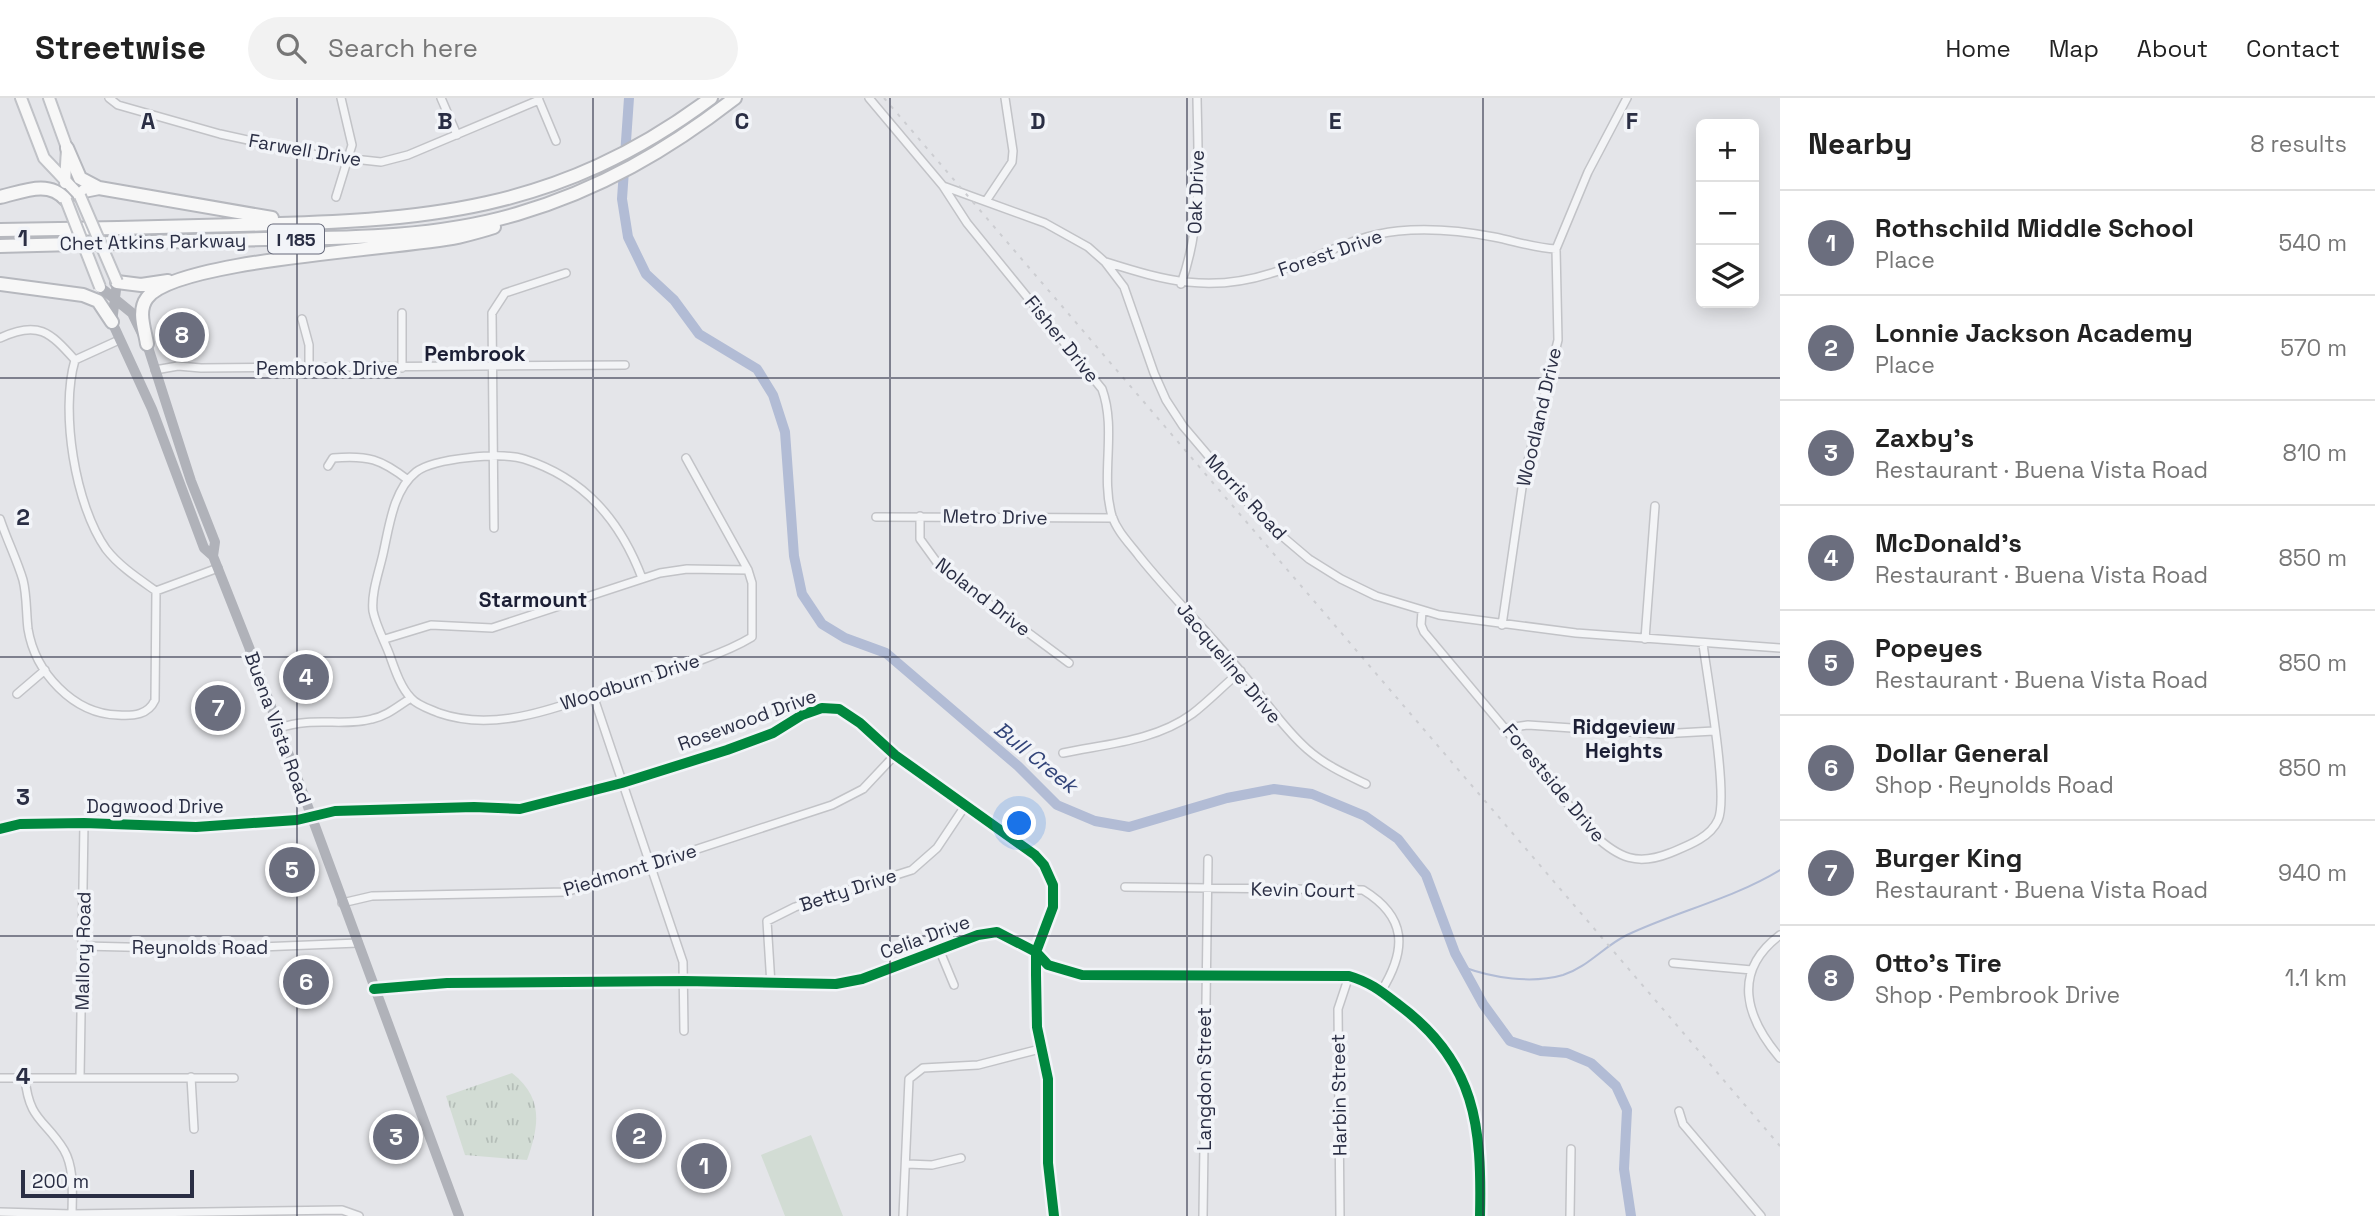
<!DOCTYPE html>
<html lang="en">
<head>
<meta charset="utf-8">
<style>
  body { margin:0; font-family:"Space Grotesk",sans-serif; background:#f2f2f2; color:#222 }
  .controls { position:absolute; right:21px; top:21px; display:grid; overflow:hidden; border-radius:10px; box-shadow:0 4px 18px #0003 }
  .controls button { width:63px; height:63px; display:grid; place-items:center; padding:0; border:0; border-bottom:2px solid #e0e0e0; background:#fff; color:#222; font:35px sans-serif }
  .scale { position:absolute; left:21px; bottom:18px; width:173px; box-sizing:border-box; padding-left:7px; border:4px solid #2a2e44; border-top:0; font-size:19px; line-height:24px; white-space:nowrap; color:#2a2e44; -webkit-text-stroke:5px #f2f4f8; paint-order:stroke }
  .you { position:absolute; left:1020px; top:726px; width:24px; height:24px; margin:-18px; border:5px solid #fff; border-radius:50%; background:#1a73e8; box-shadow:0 0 0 10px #1a73e833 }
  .badge { display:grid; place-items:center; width:46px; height:46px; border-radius:50%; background:#6b6e7e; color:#fff; font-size:23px; font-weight:700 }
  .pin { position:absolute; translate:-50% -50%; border:4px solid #fff; box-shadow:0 2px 7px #0006 }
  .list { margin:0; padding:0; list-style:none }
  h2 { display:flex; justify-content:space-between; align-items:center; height:91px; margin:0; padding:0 28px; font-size:30px }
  h2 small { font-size:23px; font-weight:400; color:#767676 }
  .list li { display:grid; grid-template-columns:46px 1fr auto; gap:21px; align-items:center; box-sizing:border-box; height:105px; padding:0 28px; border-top:2px solid #e0e0e0 }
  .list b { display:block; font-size:26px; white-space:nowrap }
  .list p { margin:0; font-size:23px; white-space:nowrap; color:#767676 }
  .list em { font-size:23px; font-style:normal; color:#767676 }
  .icon { flex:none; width:38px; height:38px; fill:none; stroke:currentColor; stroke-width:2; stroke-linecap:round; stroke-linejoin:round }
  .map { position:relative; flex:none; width:1780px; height:1118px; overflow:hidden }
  header { display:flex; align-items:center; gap:42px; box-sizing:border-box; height:98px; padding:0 35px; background:#fff; border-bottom:2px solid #e0e0e0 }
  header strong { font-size:33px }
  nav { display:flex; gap:38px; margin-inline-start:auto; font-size:24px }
  .search { width:490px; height:63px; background:#f2f2f2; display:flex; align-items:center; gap:18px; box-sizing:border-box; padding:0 24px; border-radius:38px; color:#767676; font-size:26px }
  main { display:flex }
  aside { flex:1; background:#fff }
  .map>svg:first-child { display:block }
</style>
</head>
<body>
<header>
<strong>Streetwise</strong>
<div class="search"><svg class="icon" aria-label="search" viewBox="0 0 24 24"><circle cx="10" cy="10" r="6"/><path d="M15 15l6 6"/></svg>Search here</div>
<nav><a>Home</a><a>Map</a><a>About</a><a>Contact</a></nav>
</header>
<main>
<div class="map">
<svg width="1780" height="1118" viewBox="0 0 1780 1118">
  <defs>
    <pattern id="park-tufts" width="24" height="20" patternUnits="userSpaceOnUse" patternTransform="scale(1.75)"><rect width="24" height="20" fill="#d2dcd4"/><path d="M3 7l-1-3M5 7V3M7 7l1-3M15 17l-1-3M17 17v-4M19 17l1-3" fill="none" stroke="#b4bdb7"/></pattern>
  </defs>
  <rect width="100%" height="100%" fill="#e4e5e9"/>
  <!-- park -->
  <path fill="url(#park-tufts)" d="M 512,975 C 544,1000 539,1028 527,1062 L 465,1057 L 446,998 Z"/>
  <!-- pitch -->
  <path fill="#d2dcd4" d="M 811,1037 L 843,1118 L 785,1118 L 761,1057 Z"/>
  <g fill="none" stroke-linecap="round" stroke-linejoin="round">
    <!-- stream -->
    <path stroke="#b2bcd5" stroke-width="2" d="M 1463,869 C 1493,880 1531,886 1563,877 C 1588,869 1604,848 1627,837 C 1678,813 1732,801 1780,772"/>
    <!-- river -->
    <path stroke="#b2bcd5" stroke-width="10" d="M 629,0 L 622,101 L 628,139 L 646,176 L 674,202 L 699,236 L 757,271 L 773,297 L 785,334 L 794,458 L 802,496 L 822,526 L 845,540 L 886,555 L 1018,668 L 1057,707 L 1095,723 L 1129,729 L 1227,700 L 1274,691 L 1312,696 L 1365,718 L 1398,741 L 1426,777 L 1455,855 L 1483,906 L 1510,943 L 1541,953 L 1567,955 L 1591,965 L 1616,988 L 1627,1012 L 1624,1071 L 1631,1118"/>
    <defs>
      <path id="street" d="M 109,0 L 118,7 L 220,36 L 317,57 L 381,64 L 408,57 L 539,2
        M 441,0 L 457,37
        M 538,0 L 556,43
        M 869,0 L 943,88 L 1045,125 L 1088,149 L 1105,164 L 1124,189 L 1154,275 L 1166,302 L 1183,328 L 1263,422 L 1309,461 L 1341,481 L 1376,498 L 1439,517 L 1576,535 L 1780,550
        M 943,88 L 967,125 L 1102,291 C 1117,332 1100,377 1112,418 C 1117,433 1129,445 1139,458 C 1171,498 1208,534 1241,574 C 1264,600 1281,628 1307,651 C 1325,667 1345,676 1366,686
        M 336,99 L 352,47 L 341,0
        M 986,103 L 1012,64 L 1013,53 L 1005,0
        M 1106,164 C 1166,183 1210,195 1272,175 C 1315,162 1353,137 1398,133 C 1429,130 1463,133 1494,139 C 1515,143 1534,150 1556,151
        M 1181,186 C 1203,125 1198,64 1197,0
        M 402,215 L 402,270
        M 302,221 L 309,247 L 309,270
        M 0,240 C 38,222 50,234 75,262
        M 75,262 C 60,313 75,407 106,451 C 119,468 139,481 156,493 L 218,470
        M 75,262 L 119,242
        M 155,272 L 178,268 L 201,270 L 625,267
        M 328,368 L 333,360 C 368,357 381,361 408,382
        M 920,418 L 920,441 L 941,470 L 1069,565
        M 876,419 L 1113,420
        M 0,421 C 7,442 17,462 23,482 C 27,498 26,514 28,531 C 35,574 73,616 118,617 C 134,618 148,617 155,602 L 156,493
        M 494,430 L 492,215 L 505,195 L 566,175
        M 642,480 C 620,422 584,380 524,361 C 502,354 434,360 416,374 C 393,392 389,430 383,456 C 379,474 371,495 373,513 C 376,528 385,544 390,558 C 395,572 401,590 411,600 C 418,608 430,611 439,615 C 496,635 559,609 613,590 C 655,576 716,561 752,539 L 752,485 L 748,472 L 686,360
        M 1422,513 L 1421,527 L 1424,534 L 1594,737 C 1619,760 1637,768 1670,755 C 1687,748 1710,740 1718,722 C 1729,699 1707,578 1703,546
        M 1502,527 L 1523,383 L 1558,242 L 1556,151 L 1588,74 L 1627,0
        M 385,541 L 431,527 L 492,530 L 660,475 L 687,471 L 748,472
        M 1645,541 L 1655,408
        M 17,596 L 45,572
        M 594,600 L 683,864 L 684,933
        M 279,630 C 314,618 343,629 372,621 C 387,618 398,608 411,600
        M 1507,630 L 1528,627 L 1660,636 L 1714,633
        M 1063,655 C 1106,646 1155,643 1192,616 C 1209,603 1224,587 1241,573
        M 1125,789 L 1363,792 C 1407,819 1407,851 1382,892
        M 342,805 L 372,798 L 566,794 L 832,707 L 863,691 L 895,657
        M 1780,837 C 1731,874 1746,920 1780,960
        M 84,848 L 207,851 L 358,845
        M 939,851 L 954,887
        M 1673,865 L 1752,872
        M 771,887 L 767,823 L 795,809 L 912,772 L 937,750 L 965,708
        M 374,891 L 447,885 L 684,883 L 836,886 L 862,881 L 978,837 L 997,834 L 1036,854 L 1048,867 L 1082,877 L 1349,878 C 1370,884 1382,894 1399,907 C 1476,964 1482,1029 1480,1118
        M 191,979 L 194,1031
        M 0,980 L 234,980
        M 25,980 C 29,1023 45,1021 64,1052 C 75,1071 72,1097 72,1118
        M 80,980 L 84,725
        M 1679,1013 L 1683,1026 L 1761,1118
        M 907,1066 L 932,1067 L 961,1060
        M 0,1114 L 72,1116 L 342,1112 L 359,1118
        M 903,1118 L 909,981 L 923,970 L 978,967 L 1040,951
        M 1203,1118 L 1208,761
        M 1340,1118 L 1338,911 L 1349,878
        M 1570,1118 L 1571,1051"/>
      <path id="primary" d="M 21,0 L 44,60 L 80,98
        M 49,0 L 67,50 L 65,85"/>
      <path id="highway" d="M 67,50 L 80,80 L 99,90
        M 80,98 L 84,93 L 99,90 L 272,120
        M 0,99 C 22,94 49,81 66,102
        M 0,132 C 80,131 159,129 239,127 C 424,123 557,115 711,0
        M 0,148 C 88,145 176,143 265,141 C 349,140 436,140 517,116 C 599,92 668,52 735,0
        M 117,184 L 141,187 L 168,183
        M 0,186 L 83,197 L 98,203 L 112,224
        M 147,246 C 145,232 137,213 147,200 C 176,161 402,151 458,139 C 470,136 482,133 494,129"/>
    </defs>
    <!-- street casing -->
    <use href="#street" stroke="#c2c3c7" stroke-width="10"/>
    <!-- primary casing -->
    <use href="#primary" stroke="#c0c2c7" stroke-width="14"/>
    <!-- highway casing -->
    <use href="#highway" stroke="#b6b8be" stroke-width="16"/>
    <!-- street -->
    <use href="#street" stroke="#f3f4f6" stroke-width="7"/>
    <!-- secondary -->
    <path stroke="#b0b2b9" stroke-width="10" d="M 117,184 L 112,224 L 152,311 L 204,450 L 213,458 L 249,549 L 459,1118
      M 100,189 L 132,215 L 147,246 L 191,383 L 215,444 L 213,458
      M 0,731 L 20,726 L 84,725 L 196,729 L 297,722 L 335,713 L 474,709 L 520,711 L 622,685 L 727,652 L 773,635 L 802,617 L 822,610 L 839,611 L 860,625 L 895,657 L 1035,757 L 1044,767 L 1053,787 L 1053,809 L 1036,854 L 1036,877 L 1037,929 L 1048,981 L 1048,1065 L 1054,1118"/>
    <!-- primary -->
    <use href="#primary" stroke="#f7f7f7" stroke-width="10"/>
    <!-- highway -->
    <use href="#highway" stroke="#f7f7f7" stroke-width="12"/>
    <!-- rail -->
    <path stroke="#cccdd1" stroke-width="2" stroke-dasharray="3.5 7" stroke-linecap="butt" d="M 884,0 L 1780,1048"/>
    <defs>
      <path id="primary-bridge" d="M 80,98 L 117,184
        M 66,102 L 100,189"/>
    </defs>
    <!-- primary-bridge casing -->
    <use href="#primary-bridge" stroke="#c0c2c7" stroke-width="14" stroke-linecap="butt"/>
    <!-- primary-bridge -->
    <use href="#primary-bridge" stroke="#f7f7f7" stroke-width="10"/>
    <defs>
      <path id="cycleway" d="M 0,731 L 20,726 L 84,725 L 196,729 L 297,722 L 335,713 L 474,709 L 520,711 L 622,685 L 727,652 L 773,635 L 802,617 L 822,610 L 839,611 L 860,625 L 895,657 L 1035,757 L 1044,767 L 1053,787 L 1053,809 L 1036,854 L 1036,877 L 1037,929 L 1048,981 L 1048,1065 L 1054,1118
        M 374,891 L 447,885 L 684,883 L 836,886 L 862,881 L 978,837 L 997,834 L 1036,854 L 1048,867 L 1082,877 L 1349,878 C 1370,884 1382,894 1399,907 C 1476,964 1482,1029 1480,1118"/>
    </defs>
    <!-- cycleway casing -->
    <use href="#cycleway" stroke="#f2f4f8" stroke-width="15"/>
    <!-- cycleway -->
    <use href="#cycleway" stroke="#00873e" stroke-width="10"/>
  </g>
  <!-- grid -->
  <path fill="none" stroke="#2a2e44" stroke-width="2" stroke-opacity="0.55" d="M 297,0 L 297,1118M 593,0 L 593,1118M 890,0 L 890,1118M 1187,0 L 1187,1118M 1483,0 L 1483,1118M 0,280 L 1780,280M 0,559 L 1780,559M 0,838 L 1780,838"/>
  <g text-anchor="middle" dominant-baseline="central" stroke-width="7" stroke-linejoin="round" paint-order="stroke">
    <!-- shield labels -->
    <rect fill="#f2f4f8" stroke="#66697a" stroke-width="2" x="268" y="126.5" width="56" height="29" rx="5"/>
    <g font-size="18" font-weight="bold" fill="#2a2e44">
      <text x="296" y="141">I 185</text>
    </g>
    <!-- street labels -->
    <g font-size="19" fill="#2a2e44" stroke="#f2f4f8">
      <text transform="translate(305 52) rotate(10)">Farwell Drive</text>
      <text transform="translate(1196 94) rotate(-88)">Oak Drive</text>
      <text transform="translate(153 144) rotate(-1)">Chet Atkins Parkway</text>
      <text transform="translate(1330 155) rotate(-19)">Forest Drive</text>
      <text transform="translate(1062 241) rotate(51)">Fisher Drive</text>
      <text x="327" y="270">Pembrook Drive</text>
      <text transform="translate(1539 319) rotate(-77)">Woodland Drive</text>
      <text transform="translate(1246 399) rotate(47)">Morris Road</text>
      <text transform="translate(995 419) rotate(1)">Metro Drive</text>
      <text transform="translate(983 499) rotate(38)">Noland Drive</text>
      <text transform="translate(1229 565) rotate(50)">Jacqueline Drive</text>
      <text transform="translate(630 584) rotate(-18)">Woodburn Drive</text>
      <text transform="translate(747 622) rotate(-20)">Rosewood Drive</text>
      <text transform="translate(278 630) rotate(70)">Buena Vista Road</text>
      <text transform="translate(1554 685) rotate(50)">Forestside Drive</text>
      <text x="155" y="708">Dogwood Drive</text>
      <text transform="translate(630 772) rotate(-17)">Piedmont Drive</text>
      <text transform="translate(848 792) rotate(-18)">Betty Drive</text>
      <text transform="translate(1303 792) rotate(1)">Kevin Court</text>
      <text transform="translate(925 839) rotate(-20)">Celia Drive</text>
      <text x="200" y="849">Reynolds Road</text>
      <text transform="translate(83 853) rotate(-89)">Mallory Road</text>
      <text transform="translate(1204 981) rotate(-90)">Langdon Street</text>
      <text transform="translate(1339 997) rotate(-91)">Harbin Street</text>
    </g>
    <!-- neighbourhood labels -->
    <g font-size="21" font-weight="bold" fill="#1c1f35" stroke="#f2f4f8">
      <text x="475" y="255">Pembrook</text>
      <text x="533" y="501">Starmount</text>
      <text x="1624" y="628">Ridgeview<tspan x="1624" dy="24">Heights</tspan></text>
    </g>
    <!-- water labels -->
    <g font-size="21" font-style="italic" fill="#324479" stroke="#f2f4f8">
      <text transform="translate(1036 659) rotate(39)">Bull Creek</text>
    </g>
  </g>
  <g font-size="23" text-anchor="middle" font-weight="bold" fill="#2a2e44" stroke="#f2f4f8" stroke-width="7" stroke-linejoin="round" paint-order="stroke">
    <text x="148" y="31">A</text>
    <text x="445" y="31">B</text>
    <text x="742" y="31">C</text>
    <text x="1038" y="31">D</text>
    <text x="1335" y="31">E</text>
    <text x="1632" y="31">F</text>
    <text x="23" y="148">1</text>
    <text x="23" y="427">2</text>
    <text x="23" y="707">3</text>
    <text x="23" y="986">4</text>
  </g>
</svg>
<div class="controls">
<button>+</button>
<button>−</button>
<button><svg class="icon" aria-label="layers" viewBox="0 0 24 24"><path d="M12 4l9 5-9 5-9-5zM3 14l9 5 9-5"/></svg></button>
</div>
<div class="scale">200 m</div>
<div class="you"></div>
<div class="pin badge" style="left:704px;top:1068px">1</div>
<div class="pin badge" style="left:639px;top:1038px">2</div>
<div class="pin badge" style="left:396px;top:1039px">3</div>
<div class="pin badge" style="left:306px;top:579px">4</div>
<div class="pin badge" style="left:292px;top:772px">5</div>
<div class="pin badge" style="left:306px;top:884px">6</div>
<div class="pin badge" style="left:218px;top:610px">7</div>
<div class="pin badge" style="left:182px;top:237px">8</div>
</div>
<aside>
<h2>Nearby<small>8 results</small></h2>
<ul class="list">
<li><span class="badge">1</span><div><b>Rothschild Middle School</b><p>Place</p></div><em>540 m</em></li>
<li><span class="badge">2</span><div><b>Lonnie Jackson Academy</b><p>Place</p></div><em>570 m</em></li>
<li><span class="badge">3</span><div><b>Zaxby's</b><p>Restaurant · Buena Vista Road</p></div><em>810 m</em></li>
<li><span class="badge">4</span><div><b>McDonald's</b><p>Restaurant · Buena Vista Road</p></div><em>850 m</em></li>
<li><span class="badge">5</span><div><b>Popeyes</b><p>Restaurant · Buena Vista Road</p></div><em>850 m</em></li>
<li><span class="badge">6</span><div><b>Dollar General</b><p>Shop · Reynolds Road</p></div><em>850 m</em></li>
<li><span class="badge">7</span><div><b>Burger King</b><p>Restaurant · Buena Vista Road</p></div><em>940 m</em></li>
<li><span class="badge">8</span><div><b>Otto's Tire</b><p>Shop · Pembrook Drive</p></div><em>1.1 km</em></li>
</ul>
</aside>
</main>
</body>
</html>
